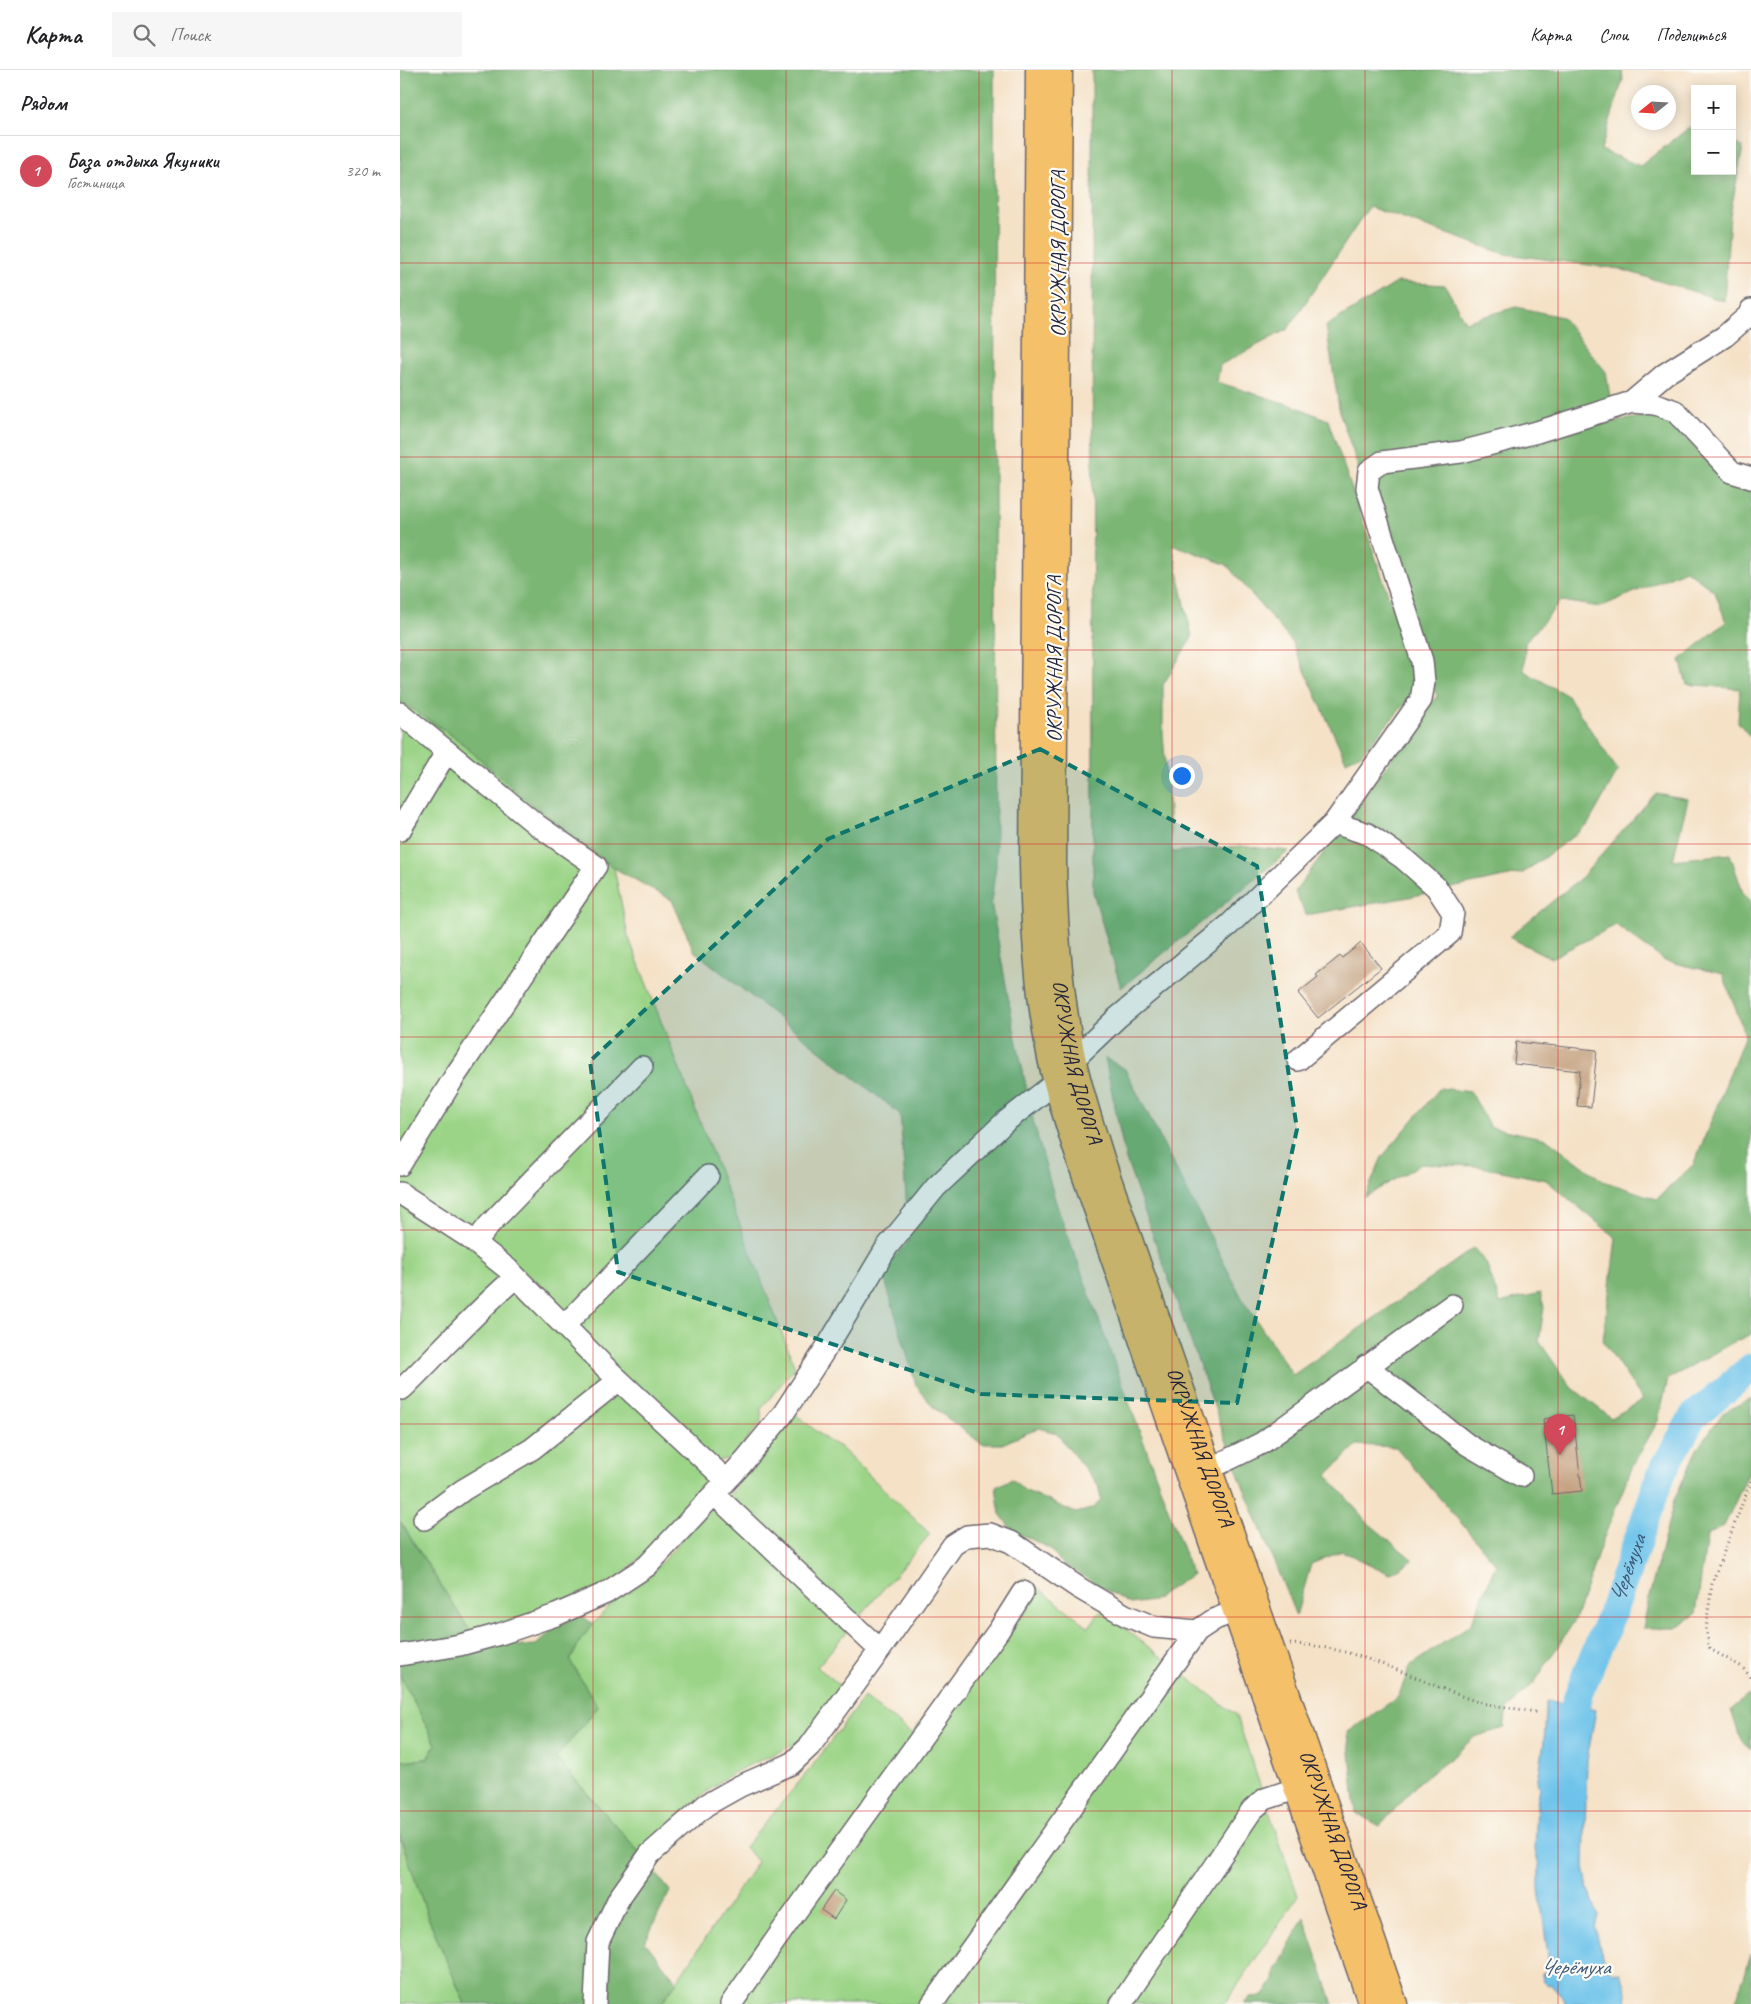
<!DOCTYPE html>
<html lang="ru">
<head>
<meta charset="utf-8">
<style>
  body { margin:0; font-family:Caveat,sans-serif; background:#f6f6f6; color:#202124 }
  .controls { position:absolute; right:15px; top:15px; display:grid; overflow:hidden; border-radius:0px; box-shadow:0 2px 12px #0003 }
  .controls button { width:45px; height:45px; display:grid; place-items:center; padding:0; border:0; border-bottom:1px solid #e0e0e0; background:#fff; color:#202124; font:25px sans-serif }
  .compass { position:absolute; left:1231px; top:15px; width:45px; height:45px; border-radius:50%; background:#fff; box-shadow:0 2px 12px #0003; rotate:252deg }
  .you { position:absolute; left:781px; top:705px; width:18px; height:18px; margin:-12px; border:4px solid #fff; border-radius:50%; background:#1a73e8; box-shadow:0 0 0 8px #1a73e833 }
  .badge { display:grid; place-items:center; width:32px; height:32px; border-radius:50%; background:#d1495b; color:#fff; font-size:16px; font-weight:700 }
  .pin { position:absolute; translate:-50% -41px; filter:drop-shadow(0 1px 2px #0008) }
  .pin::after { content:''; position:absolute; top:26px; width:18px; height:15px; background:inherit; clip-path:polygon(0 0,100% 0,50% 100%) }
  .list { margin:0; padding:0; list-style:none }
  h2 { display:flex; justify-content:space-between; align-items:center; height:65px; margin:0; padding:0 20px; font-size:21px }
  h2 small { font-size:16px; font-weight:400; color:#757577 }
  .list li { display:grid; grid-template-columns:32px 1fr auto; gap:15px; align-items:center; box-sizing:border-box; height:70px; padding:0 20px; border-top:1px solid #e0e0e0 }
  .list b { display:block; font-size:19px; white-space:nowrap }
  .list p { margin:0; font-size:16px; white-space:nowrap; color:#757577 }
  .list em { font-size:16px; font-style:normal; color:#757577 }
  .icon { flex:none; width:28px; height:28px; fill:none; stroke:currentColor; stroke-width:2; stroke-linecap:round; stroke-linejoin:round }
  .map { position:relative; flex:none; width:1351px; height:1934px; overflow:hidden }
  header { display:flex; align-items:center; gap:30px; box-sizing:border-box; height:70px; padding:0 25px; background:#fff; border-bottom:1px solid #e0e0e0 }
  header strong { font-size:24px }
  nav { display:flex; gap:28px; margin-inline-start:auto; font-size:18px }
  .search { width:350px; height:45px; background:#f6f6f6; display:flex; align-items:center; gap:12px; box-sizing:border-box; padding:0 18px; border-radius:0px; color:#757577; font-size:19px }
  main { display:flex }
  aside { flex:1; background:#fff }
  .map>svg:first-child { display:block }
</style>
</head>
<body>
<header>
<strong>Карта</strong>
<div class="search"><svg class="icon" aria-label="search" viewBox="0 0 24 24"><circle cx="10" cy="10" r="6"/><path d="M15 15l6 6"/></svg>Поиск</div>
<nav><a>Карта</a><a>Слои</a><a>Поделиться</a></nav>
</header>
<main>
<aside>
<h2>Рядом<small></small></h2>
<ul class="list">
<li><span class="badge">1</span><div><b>База отдыха Якуники</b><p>Гостиница</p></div><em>320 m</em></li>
</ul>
</aside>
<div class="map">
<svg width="1351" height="1934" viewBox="0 0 1351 1934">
  <rect width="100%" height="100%" fill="#fdfcf7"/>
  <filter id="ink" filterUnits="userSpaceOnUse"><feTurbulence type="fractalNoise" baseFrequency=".02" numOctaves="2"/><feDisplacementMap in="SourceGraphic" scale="10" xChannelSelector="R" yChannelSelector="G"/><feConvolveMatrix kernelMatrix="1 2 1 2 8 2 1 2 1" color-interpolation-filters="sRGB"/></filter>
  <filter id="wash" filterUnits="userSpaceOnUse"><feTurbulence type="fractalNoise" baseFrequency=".0096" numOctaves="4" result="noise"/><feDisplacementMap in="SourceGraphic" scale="20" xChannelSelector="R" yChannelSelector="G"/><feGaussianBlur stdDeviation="1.12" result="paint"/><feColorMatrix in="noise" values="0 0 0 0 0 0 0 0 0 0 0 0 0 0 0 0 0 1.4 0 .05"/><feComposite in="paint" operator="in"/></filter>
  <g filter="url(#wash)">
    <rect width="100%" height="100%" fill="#f4e1c6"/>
    <!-- green -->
    <path fill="#9bd487" stroke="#5e7b61" d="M 0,631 L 57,669 L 127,730 L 214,798 L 228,866 L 395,1297 L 361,1339 L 361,1352 L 332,1388 L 316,1391 L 314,1408 L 274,1456 L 271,1453 L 258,1473 L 208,1516 L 72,1565 L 0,1451 Z
      M 394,1343 L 427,1370 L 440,1377 L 530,1464 L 417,1597 L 442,1617 C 430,1634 419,1656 402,1668 C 379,1686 348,1692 324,1709 C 293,1730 267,1757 240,1783 L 156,1688 L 198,1637 L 170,1591 L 180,1571 L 193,1554 L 214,1531 L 229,1522 L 250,1505 L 313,1436 L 329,1426 L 359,1385 Z
      M 624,1507 L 689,1557 L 701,1540 L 836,1645 L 898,1826 L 825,1934 L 261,1934 L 357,1792 L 345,1777 L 410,1699 L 464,1627 L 512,1664 L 601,1542 L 617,1515 Z
      M 0,1605 L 36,1674 L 27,1689 L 0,1691 Z
      M 0,1766 L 28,1847 L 65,1934 L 0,1934 Z"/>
    <!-- forest -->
    <path fill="#7cb674" stroke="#4f6c58" d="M 0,0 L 594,0 L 596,796 L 591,832 L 613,954 L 634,1054 L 656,1133 L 792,1504 L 753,1531 L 730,1534 L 660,1492 L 651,1479 L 612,1460 L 600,1444 L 596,1417 L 612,1409 L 624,1420 L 676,1443 L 694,1438 L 701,1429 L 698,1415 L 656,1363 L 639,1358 L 602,1374 L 582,1374 L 534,1338 L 516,1315 L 482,1200 L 509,1171 L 500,1044 L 294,881 L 272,830 L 214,798 L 127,730 L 57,669 L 0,631 Z
      M 692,0 L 1222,0 L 1223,9 L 1201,80 L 1240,96 L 1295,53 L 1295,101 L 1332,101 L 1332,72 L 1343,77 L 1330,145 L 1324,231 L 1220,199 L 1105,184 L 969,137 L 888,259 L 820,295 L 817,312 L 894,336 L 928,350 L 1020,617 L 961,684 L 946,691 L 892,572 L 827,495 L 772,474 L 792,567 L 763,615 L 763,664 L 772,782 L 841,776 L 889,781 L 721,918 L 693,822 Z
      M 998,212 L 1045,215 L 1065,252 L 1116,237 L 1162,247 L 1206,302 L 1214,352 L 1261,343 L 1328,412 L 1351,421 L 1351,668 L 1338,652 L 1340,619 L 1287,614 L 1280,590 L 1326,552 L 1315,522 L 1286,500 L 1200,537 L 1161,531 L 1125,573 L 1124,601 L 1168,626 L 1218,701 L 1187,756 L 1123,803 L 1004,828 L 906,845 L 895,822 L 1037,626 L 940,344 L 926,256 Z
      M 1256,723 L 1288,729 L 1273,790 L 1330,784 L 1343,823 L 1351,831 L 1351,1264 L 1330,1274 L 1268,1309 L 1258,1351 L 1233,1395 L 1202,1472 L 1175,1550 L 1134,1613 L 1107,1639 L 1104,1658 L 1074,1667 L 1054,1686 L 1019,1712 L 980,1756 L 956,1743 L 948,1662 L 998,1627 L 1011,1595 L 1071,1554 L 1096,1494 L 996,1377 L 957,1375 L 927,1405 L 967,1452 L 1013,1490 L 990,1504 L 942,1481 L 911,1494 L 896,1546 L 839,1406 L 725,1087 L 705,988 L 725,999 L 844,1232 L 893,1305 L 1074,1178 L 1087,1195 L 1100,1233 L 1140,1223 L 1144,1237 L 1139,1271 L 1170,1316 L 1211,1348 L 1243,1330 L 1203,1271 L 1216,1168 L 1146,1110 L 1077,1096 L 1021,1094 L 965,1127 L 982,1087 L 1040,1018 L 1071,1022 L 1090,1057 L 1147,1069 L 1203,1111 L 1257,1129 L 1294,1094 L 1345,965 L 1323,904 L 1265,891 L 1216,855 L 1151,888 L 1109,867 L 1182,807 Z
      M 1351,1328 L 1351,1398 L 1324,1456 L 1307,1465 L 1296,1544 L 1276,1558 L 1243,1558 L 1249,1527 L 1274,1430 L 1297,1379 L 1323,1343 Z
      M 0,1451 L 72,1564 L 94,1559 L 118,1576 L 136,1575 L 156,1557 L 180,1544 L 193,1554 L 180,1571 L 170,1591 L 198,1637 L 156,1688 L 240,1783 L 270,1821 L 245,1872 L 277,1912 L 261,1934 L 65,1934 L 28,1847 L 0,1766 L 0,1691 L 27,1689 L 36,1674 L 0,1605 Z
      M 1347,1626 L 1351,1628 L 1351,1680 L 1339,1665 L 1331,1640 Z
      M 904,1847 L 933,1934 L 844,1934 L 850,1927 L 863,1926 L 874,1910 L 875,1902 Z
      M 1351,1885 L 1351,1934 L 1335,1934 Z"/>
    <!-- water -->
    <path fill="#6dc3ea" stroke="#487292" d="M 1146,1631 L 1196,1640 L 1187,1690 L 1184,1797 L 1187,1814 L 1198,1846 L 1195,1857 L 1204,1894 L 1211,1902 L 1220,1902 L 1225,1914 L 1227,1934 L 1165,1934 L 1162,1926 L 1151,1914 L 1148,1915 L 1143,1911 L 1142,1904 L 1146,1904 L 1148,1886 L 1139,1818 L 1139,1796 L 1135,1780 L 1137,1734 L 1140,1717 L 1137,1713 C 1143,1686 1146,1659 1146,1631 Z"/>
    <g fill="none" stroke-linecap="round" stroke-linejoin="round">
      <!-- river -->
      <path stroke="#6dc3ea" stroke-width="29" id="s1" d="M 1167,1674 L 1175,1636 L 1187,1603 L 1213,1540 L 1262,1402 L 1293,1347 L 1351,1298"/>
    </g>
    <g id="blocks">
      <!-- building -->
      <path fill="#c29e7b" d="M 961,873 L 981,898 L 918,948 L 898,923 L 918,907 L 916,905 L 940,886 L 942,888 Z
        M 1116,972 L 1197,980 L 1191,1037 L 1177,1036 L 1180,1001 L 1114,994 Z
        M 1173,1345 L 1182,1421 L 1152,1424 L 1143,1349 Z
        M 434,1821 L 446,1830 L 434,1849 L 421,1840 Z"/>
    </g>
  </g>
  <g filter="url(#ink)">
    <use href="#blocks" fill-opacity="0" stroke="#6c656c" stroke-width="1"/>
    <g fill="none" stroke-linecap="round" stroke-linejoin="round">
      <defs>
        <path id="minor" d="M 1232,332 L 1255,334 L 1275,341 L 1332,402 L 1351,408
          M 0,643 L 137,755 L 196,796 L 55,1006 L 0,1095
          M 0,760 L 47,681
          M 898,990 L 1050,863 L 1053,843 L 1036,817 L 1004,789 L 968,764 L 934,753
          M 0,1123 L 68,1167 L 109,1200 L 206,1298 L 326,1410
          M 75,1173 L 89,1155 L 242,997
          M 164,1256 L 308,1106
          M 966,1296 L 1068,1375 L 1121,1406
          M 2,1319 C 40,1282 76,1241 116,1207
          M 809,1399 L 862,1373 L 1052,1235
          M 314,1424 L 480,1580
          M 24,1449 L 63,1420 L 132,1379 L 219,1310
          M 0,1585 L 60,1575 L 100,1564 L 156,1545 L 206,1523 L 247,1496 L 341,1395 L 383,1344 L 430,1272 L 487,1177 L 536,1117 L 605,1052 L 650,1017 L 673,990 L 717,948 L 829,855 L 934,753 L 1021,630 L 1024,612 L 1022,591 L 967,418 L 969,401 L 982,392 L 1061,382 L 1137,362 L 1232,332 L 1265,304 L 1325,266 L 1348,246 L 1351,240
          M 195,1934 L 198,1872 L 219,1828 L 250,1784 L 306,1735 L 340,1716 L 391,1694 L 410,1676 L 480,1580 L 553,1475 L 567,1466 L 590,1464 L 611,1472 L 679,1518 L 725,1545 L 754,1557 L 797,1561
          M 331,1934 L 384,1858 L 599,1560 L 623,1522
          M 532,1934 L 797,1561 L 815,1549 L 837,1541
          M 721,1934 L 852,1740 L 865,1729 L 898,1718"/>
        <g id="major">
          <path d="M 639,0 L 633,793 C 634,858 638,924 651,988 C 659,1025 671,1062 683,1098 L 972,1934"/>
          <path id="s2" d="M 659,0 L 653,793 C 654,856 659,920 671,982 C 678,1019 691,1056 702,1092 L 994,1934"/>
        </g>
      </defs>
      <!-- minor casing -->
      <use href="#minor" stroke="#6c656c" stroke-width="24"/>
      <!-- major casing -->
      <use href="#major" stroke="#6c656c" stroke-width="29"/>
      <!-- path -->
      <path stroke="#6c656c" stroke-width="3" stroke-dasharray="1 4" stroke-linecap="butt" d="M 1351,1411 L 1312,1513 L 1306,1559 L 1310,1579 L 1342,1597 L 1351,1607
        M 890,1574 C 955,1575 1015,1610 1075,1631 C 1096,1637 1118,1638 1139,1643"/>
      <!-- minor -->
      <use href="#minor" stroke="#fff" stroke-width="21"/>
      <!-- major -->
      <use href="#major" stroke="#f4c16a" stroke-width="26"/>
    </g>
  </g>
  <!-- marked area -->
  <path fill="#0f766e" fill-opacity="0.2" stroke="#0f766e" stroke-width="4" stroke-dasharray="10 6" stroke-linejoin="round" d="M 640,679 L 857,796 L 897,1059 L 837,1333 L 581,1324 L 218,1202 L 190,991 L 428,769 Z"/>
  <!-- grid -->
  <path fill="none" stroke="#d62828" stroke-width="1" stroke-opacity="0.55" d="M 193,0 L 193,1934M 386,0 L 386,1934M 579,0 L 579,1934M 772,0 L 772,1934M 965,0 L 965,1934M 1158,0 L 1158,1934M 0,193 L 1351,193M 0,387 L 1351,387M 0,580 L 1351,580M 0,774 L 1351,774M 0,967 L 1351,967M 0,1160 L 1351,1160M 0,1354 L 1351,1354M 0,1547 L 1351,1547M 0,1741 L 1351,1741"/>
  <g text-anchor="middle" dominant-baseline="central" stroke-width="4.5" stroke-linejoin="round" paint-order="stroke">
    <!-- street labels -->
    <g font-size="21" fill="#22223b" stroke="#fdfcf7">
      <text transform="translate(658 184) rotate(-90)">ОКРУЖНАЯ ДОРОГА</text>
      <text transform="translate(654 589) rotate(-90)">ОКРУЖНАЯ ДОРОГА</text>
      <text stroke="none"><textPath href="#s2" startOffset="994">ОКРУЖНАЯ ДОРОГА</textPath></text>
      <text stroke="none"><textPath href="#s2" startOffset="1399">ОКРУЖНАЯ ДОРОГА</textPath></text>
      <text stroke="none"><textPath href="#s2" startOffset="1804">ОКРУЖНАЯ ДОРОГА</textPath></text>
    </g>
    <!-- water labels -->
    <g font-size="22" font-style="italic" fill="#3c5a78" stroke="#fdfcf7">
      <text stroke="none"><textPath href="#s1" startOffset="186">Черёмуха</textPath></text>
      <text x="1175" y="1897">Черёмуха</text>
    </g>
  </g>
</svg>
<div class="controls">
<button>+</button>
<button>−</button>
</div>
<svg class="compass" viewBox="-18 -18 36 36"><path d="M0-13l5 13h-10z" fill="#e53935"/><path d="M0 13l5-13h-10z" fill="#757577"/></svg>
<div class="you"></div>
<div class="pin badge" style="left:1160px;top:1385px">1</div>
</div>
</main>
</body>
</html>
